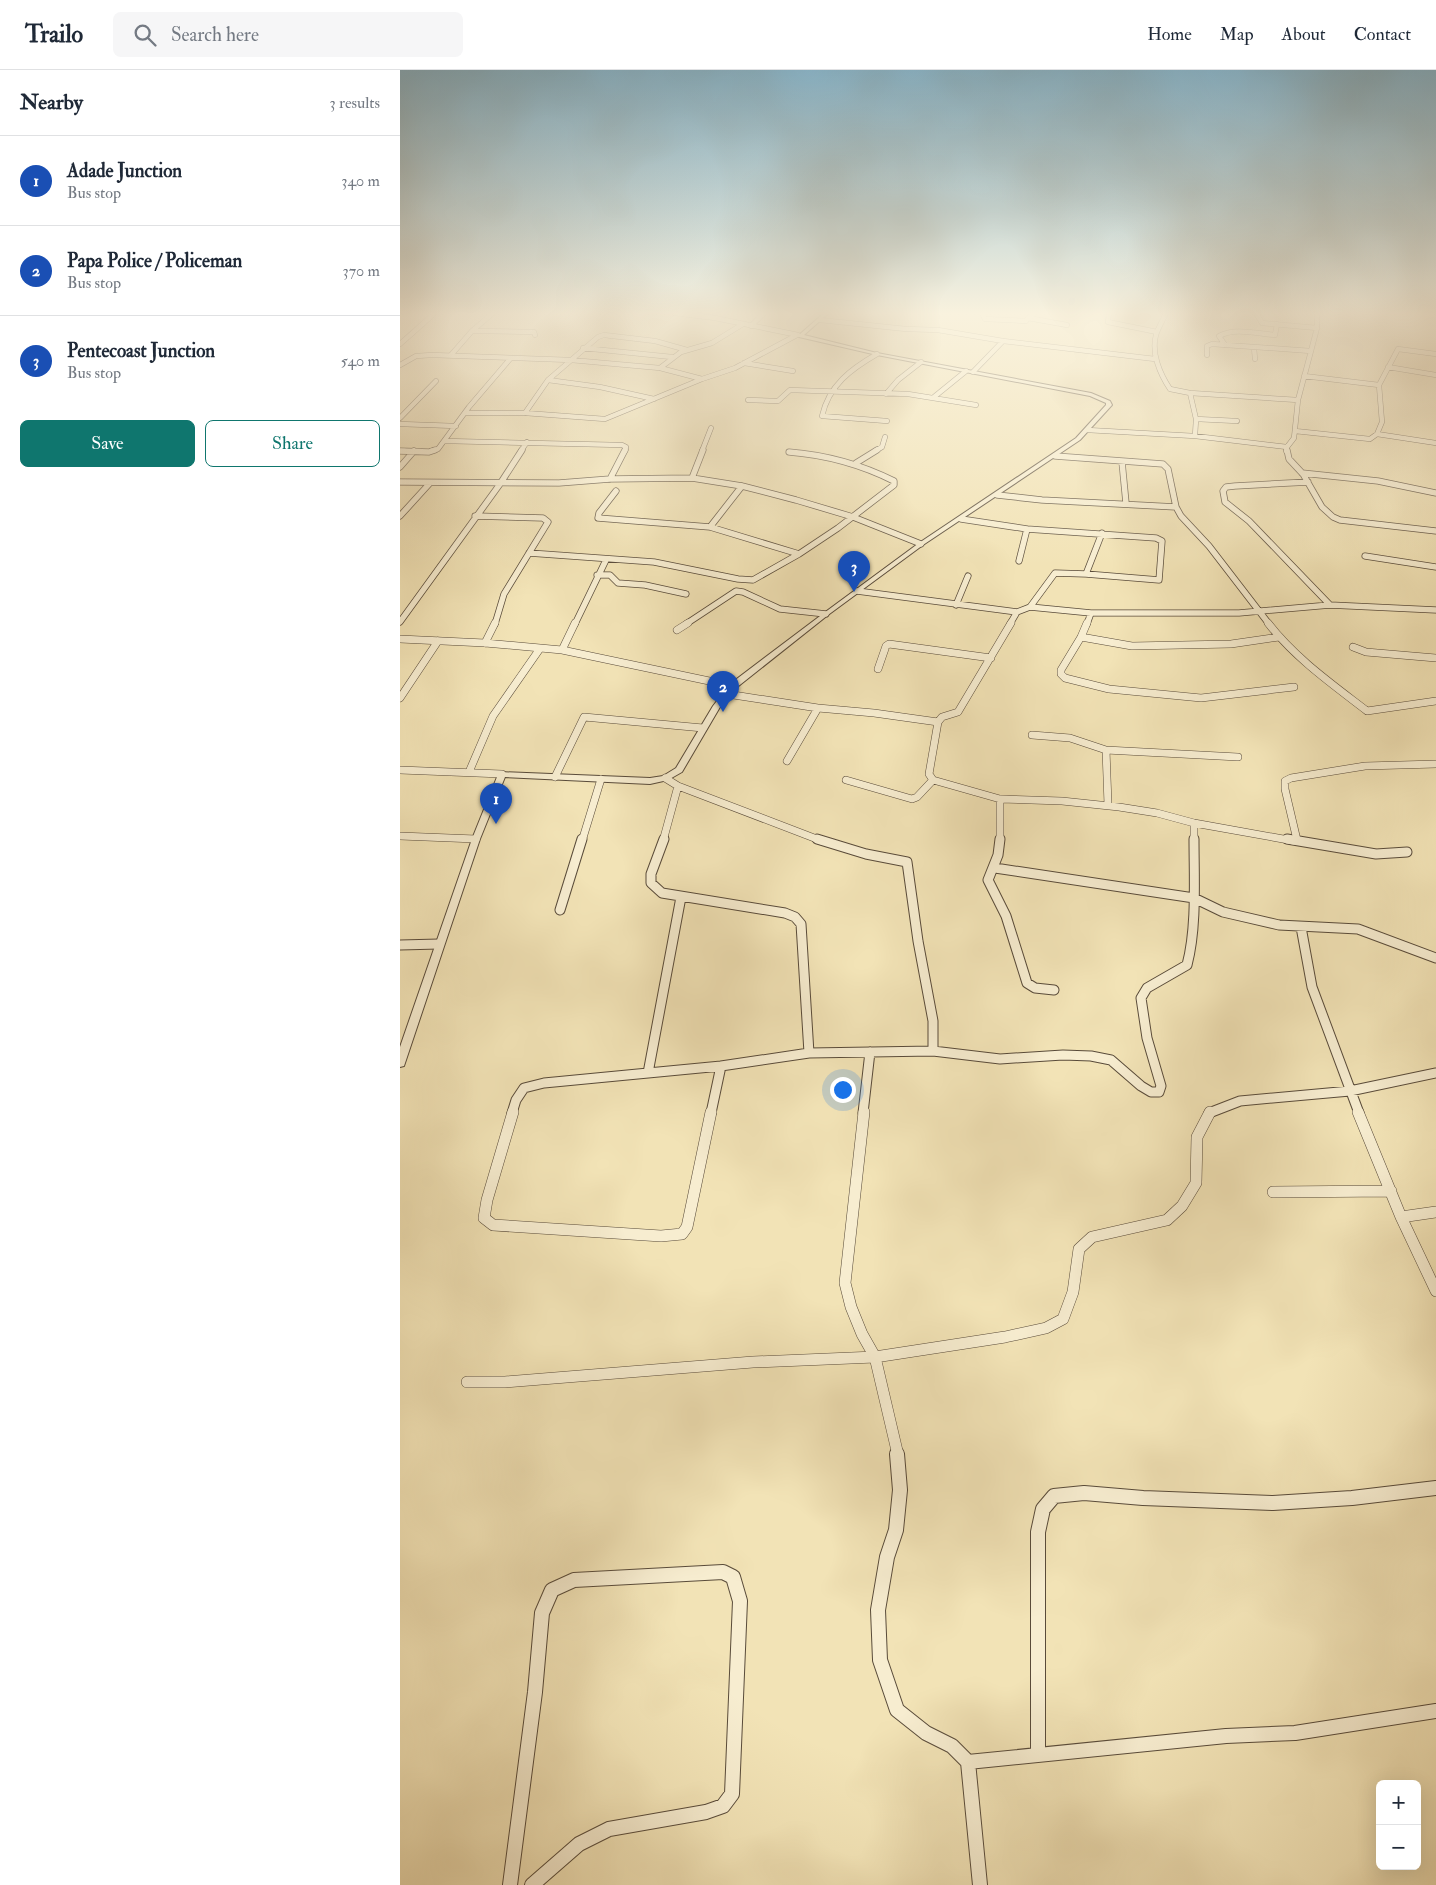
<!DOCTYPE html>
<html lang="en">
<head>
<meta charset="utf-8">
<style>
  body { margin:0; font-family:"IM FELL Double Pica",serif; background:#f6f6f7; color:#1f2937 }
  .controls { position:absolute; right:15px; bottom:15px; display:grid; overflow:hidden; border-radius:8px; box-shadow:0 5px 20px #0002 }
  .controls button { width:45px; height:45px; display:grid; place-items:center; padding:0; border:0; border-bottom:1px solid #e0e1e3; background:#fff; color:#1f2937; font:25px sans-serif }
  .you { position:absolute; left:442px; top:1019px; width:18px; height:18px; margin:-12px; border:4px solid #fff; border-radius:50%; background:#1a73e8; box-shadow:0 0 0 8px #1a73e833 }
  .badge { display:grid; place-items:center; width:32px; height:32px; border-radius:50%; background:#0f766e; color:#fff; font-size:16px; font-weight:700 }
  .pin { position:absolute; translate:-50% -41px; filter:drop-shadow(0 1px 2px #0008) }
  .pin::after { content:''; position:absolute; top:26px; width:18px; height:15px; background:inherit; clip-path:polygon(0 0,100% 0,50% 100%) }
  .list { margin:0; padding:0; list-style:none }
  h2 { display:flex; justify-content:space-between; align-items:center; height:65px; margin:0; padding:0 20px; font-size:21px }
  h2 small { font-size:16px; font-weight:400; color:#747a83 }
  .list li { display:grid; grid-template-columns:32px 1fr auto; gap:15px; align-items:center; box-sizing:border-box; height:90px; padding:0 20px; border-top:1px solid #e0e1e3 }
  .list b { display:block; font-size:19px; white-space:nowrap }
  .list p { margin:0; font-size:16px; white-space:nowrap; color:#747a83 }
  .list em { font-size:16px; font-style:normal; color:#747a83 }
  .actions { display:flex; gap:10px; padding:15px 20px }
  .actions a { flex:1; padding:11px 0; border:1px solid #0f766e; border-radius:8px; text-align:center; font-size:18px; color:#0f766e }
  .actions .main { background:#0f766e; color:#fff }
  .icon { flex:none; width:28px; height:28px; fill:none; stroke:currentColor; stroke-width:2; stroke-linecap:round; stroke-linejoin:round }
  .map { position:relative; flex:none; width:1036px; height:1815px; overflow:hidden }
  header { display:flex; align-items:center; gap:30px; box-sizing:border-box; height:70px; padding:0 25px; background:#fff; border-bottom:1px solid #e0e1e3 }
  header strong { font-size:24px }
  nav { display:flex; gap:28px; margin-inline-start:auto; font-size:18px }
  .search { width:350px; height:45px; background:#f6f6f7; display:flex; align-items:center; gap:12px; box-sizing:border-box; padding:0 18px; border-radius:8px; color:#747a83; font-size:19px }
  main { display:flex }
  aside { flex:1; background:#fff }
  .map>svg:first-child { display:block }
</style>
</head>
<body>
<header>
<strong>Trailo</strong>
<div class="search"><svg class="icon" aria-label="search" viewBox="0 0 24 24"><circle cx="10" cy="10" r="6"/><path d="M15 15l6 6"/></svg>Search here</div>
<nav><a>Home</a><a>Map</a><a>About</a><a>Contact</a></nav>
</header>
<main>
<aside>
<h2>Nearby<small>3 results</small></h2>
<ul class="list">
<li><span class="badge" style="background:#1a4fb4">1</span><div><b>Adade Junction</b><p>Bus stop</p></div><em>340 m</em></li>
<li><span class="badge" style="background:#1a4fb4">2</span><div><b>Papa Police / Policeman</b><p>Bus stop</p></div><em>370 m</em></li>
<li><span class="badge" style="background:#1a4fb4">3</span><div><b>Pentecoast Junction</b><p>Bus stop</p></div><em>540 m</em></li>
</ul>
<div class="actions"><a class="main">Save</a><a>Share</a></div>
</aside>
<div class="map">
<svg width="1036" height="1815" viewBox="0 0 1036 1815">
  <rect width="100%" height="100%" fill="#f2e3b6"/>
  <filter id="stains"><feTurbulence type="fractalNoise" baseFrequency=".004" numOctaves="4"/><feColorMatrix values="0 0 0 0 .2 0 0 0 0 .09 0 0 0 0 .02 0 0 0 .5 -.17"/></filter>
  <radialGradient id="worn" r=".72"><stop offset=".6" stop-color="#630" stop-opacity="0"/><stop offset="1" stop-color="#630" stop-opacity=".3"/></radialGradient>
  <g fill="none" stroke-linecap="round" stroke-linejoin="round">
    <defs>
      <path id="minor-far5" d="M 275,243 L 315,248 L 398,265
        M 582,243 L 585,249 L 626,251 L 628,248
        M 634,243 L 628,248 L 667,255
        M 709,243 L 708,252 L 757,262
        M 766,243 C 763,250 758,258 756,265 C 751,283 760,304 770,319 L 790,323 L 898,330
        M 856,243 L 862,253 L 917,258
        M 420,250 L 506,259 L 538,260 L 603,271 L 755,289
        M 351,256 L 364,243
        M 72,261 L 134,262 L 135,265
        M 0,274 L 35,243
        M 825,275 L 819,266 C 836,257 857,264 875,265 L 877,254
        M 183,278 L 272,287
        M 854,278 L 855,289
        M 477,284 C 451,299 429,315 422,346 L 487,351
        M 51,285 L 72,261 L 93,243
        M 807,285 L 807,276 L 812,274 L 911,281 L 917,258 L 917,243
        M 344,293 L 393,301
        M 0,295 L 16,286 L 32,285 L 171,290 L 260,298 L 302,309 L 335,298 L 397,265
        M 988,297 L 1036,305
        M 260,298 L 281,282 L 312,273 L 343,254
        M 573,302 L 603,271
        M 904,306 L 979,315
        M 148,310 L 200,317 L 254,329
        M 790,323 L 796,349 L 795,366
        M 486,324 L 498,310 L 521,292
        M 534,327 L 566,301
        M 348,330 L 378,331 L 390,320 L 508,324 L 576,335
        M 65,343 L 125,343 L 205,349 L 302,309
        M 125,343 L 148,310 L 198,267 L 204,265 L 255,271 L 287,280
        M 0,348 L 36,311
        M 796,349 L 837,351
        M 0,354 L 56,356
        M 687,360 L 795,366 L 887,377
        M 895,361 L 970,369 L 977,364 L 982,352 L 979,315 L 998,279 L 1036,284
        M 977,364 L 1036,373
        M 45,371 L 222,375 L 226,377 L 225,381
        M 0,381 L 5,381
        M 31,381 L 38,379 L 69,337 L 110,289
        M 121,381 L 127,372
        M 302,381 L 311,358
        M 475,381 L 482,377 L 485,367
        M 886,381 L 887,377 L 894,368 L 898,330 L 911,281"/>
      <path id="minor-far4" d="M 887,380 L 889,389 L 903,404 L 922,437 L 933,447 L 940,450 L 1036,461
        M 0,381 L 29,382 L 35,380
        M 655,386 L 763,394 L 768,399 L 776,437 L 781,446 L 809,476 L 869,554
        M 722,392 L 726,433
        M 456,393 L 477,380
        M 0,397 L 14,381
        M 902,403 L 978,411 L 1036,423
        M 292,408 L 303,380
        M 210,409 L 225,380
        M 0,412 L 159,413 L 210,409 L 292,408 L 342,416 L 396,430 L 453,447 L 521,474
        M 908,412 L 835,416 L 826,417 L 823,421 L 825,432 L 849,451 L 930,535
        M 216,421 L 199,443 L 198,448 L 310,457 L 399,484
        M 597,425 L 642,430 L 776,437
        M 0,446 L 30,413
        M 75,446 L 143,448 L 148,452 L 104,524 L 95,554
        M 561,449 L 627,459 L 756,468 L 762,471 L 759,510 L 686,504
        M 310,457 L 342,416
        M 129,483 L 254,492 L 338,509 L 353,510 L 399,484 L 438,458 L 494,415 L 494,411 C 460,394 427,385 389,382
        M 965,486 L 1036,497
        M 619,491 L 627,459
        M 197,505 L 210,505 L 218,513 L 245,515 L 286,524
        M 457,521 L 617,542
        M 556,535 L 568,506
        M 630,537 L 691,543 L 839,543 L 930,535 L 1036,540
        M 0,552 L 100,414 L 122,380
        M 175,554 L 206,490
        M 286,554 L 336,521 L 343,522 L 380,539 L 426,544
        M 610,554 L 617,542 L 630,537 L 655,503 L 686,504 L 702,463
        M 687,554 L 691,543"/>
      <path id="minor-far3" d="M 611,553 L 558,642 L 542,647 L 538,652 L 529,704 L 533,710 L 600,729 L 662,731 L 719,737 L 757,743 L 794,753
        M 687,553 L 681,567 L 661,600 L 661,604 L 665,608 L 709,619 L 801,628 L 894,617
        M 868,553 C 895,588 932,614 967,641 L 1036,631
        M 277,560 L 288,553
        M 681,567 L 732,576 L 831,574 L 879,567
        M 0,569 L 85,573 L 162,580 L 333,616
        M 85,573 L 95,553
        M 953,577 L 966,582 L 1036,588
        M 162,580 L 175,553
        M 478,599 L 486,576 L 489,574 L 591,588
        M 327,624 L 418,638 L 387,691
        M 0,628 L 38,571
        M 418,638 L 474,643 L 538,652
        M 632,665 L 670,668 L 706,680 L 708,734
        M 706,680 L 838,687
        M 0,700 L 102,704
        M 69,702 L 93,646 L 139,580
        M 155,707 L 184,647 L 303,658
        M 446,710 L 512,729 L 517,727 L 533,710
        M 278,716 L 422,771
        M 0,766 L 76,769
        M 897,770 L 885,719 L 885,711 L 891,708 L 965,696 L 1036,694
        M 182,771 L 201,709
        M 263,771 L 278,716 L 265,708
        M 600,771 L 600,729
        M 794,771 L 794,753 L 894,771"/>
      <path id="minor-far2" d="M 264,769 L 251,804 L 251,813 L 262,823 L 385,843 L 395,847 L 401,854 L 409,983
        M 417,769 L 466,784 L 507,792 L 518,871 L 533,951 L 533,981
        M 600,769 L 598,785 L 588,810 L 606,846 L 627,913 L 635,918 L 654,920
        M 887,769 L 976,784 L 1007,782
        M 595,798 L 794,828 L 823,842 L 879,855 L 958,859 L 1036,888
        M 160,840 L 182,769
        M 901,857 L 912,917 L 959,1043
        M 0,875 L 39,874
        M 321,996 L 409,983 L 533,981 L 600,989 L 663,985 L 691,986 L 711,990 L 741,1016 L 751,1022 L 759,1022 L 761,1016 L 747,968 L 741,928 L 747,918 L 787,895 C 797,857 794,809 794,769
        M 248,1003 L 281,827
        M 112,1043 L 116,1030 L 124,1018 L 144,1013 L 321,996
        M 311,1043 L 321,996
        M 463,1043 L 470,982
        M 809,1043 L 840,1031 L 950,1021 L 1036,1003"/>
      <path id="minor-far1" d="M 113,1042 L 87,1130 L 84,1148 L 93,1155 L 261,1166 L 282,1164 L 287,1157 L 311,1042
        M 464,1042 L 445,1213 L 451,1237 L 462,1264 L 475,1287 L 498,1385
        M 958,1042 L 1001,1147 L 1036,1221
        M 873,1122 L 991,1121
        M 1001,1147 L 1036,1142
        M 67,1312 L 105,1312 L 353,1292 L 475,1287 L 605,1267 L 646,1258 L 663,1249 L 673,1222 L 679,1179 L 692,1167 L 767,1150 L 782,1136 L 796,1113 L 797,1067 L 810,1042"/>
      <path id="minor" d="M 497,1384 L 500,1420 L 496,1460 L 487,1487 L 478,1540 L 480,1590 L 497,1640 L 526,1663 L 552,1676 L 568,1692 L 580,1815
        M 638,1684 L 638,1462 L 643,1439 L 654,1426 L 684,1423 L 743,1428 L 873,1433 L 952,1428 L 1036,1418
        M 568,1692 L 826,1666 L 895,1663 L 1036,1641
        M 110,1815 L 135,1622 L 142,1543 L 152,1520 L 174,1510 L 323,1502 L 333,1507 L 340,1531 L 332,1724 L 323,1736 L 306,1742 L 209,1759 L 179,1774 L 132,1815"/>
      <path id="tertiary" d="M 424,243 L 429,243 L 404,265 L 477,283 L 691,323 L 710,331 L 712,335 L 680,370 L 523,475 L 428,545 L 336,618 L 320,637 L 282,702 L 268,710 L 250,714 L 105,707 L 80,769 L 5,993 L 4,996 L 0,997 L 0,977 L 72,769 L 99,702 L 250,708 L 263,706 L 276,698 L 313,636 L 330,614 L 424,543 L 519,473 L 676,368 L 706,335 L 706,333 L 690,326 L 477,285 L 399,267 L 399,265 Z"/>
    </defs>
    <!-- minor-far5 casing -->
    <use href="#minor-far5" stroke="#594b3a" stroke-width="5.5"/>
    <!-- minor-far4 casing -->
    <use href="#minor-far4" stroke="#594b3a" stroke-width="7"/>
    <!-- minor-far3 casing -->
    <use href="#minor-far3" stroke="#594b3a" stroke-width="8"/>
    <!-- minor-far2 casing -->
    <use href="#minor-far2" stroke="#594b3a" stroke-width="11"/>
    <!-- minor-far1 casing -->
    <use href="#minor-far1" stroke="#594b3a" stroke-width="12"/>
    <!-- minor casing -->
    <use href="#minor" stroke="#594b3a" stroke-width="16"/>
    <!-- tertiary casing -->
    <use href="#tertiary" stroke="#594b3a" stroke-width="2"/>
    <!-- minor-far5 -->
    <use href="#minor-far5" stroke="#f7edd0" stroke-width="4.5"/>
    <!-- minor-far4 -->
    <use href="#minor-far4" stroke="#f7edd0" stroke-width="5.5"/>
    <!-- minor-far3 -->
    <use href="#minor-far3" stroke="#f7edd0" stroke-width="7"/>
    <!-- minor-far2 -->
    <use href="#minor-far2" stroke="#f7edd0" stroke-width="9"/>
    <!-- minor-far1 -->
    <use href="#minor-far1" stroke="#f7edd0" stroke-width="11"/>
    <!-- minor -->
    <use href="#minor" stroke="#f7edd0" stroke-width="14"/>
    <!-- tertiary -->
    <use href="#tertiary" fill="#f7edd0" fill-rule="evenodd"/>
  </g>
  <!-- sky -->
  <linearGradient id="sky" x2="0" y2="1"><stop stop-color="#89b8cf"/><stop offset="0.49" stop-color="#f9f2de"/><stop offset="1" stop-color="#f9f2de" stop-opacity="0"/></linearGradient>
  <rect width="1036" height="497" fill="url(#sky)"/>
  <rect width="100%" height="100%" filter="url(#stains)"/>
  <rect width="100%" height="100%" fill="url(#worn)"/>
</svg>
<div class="controls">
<button>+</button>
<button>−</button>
</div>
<div class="you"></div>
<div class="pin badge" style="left:96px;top:754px;background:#1a4fb4">1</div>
<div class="pin badge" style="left:323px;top:642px;background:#1a4fb4">2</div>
<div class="pin badge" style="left:454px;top:522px;background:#1a4fb4">3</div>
</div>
</main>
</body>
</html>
